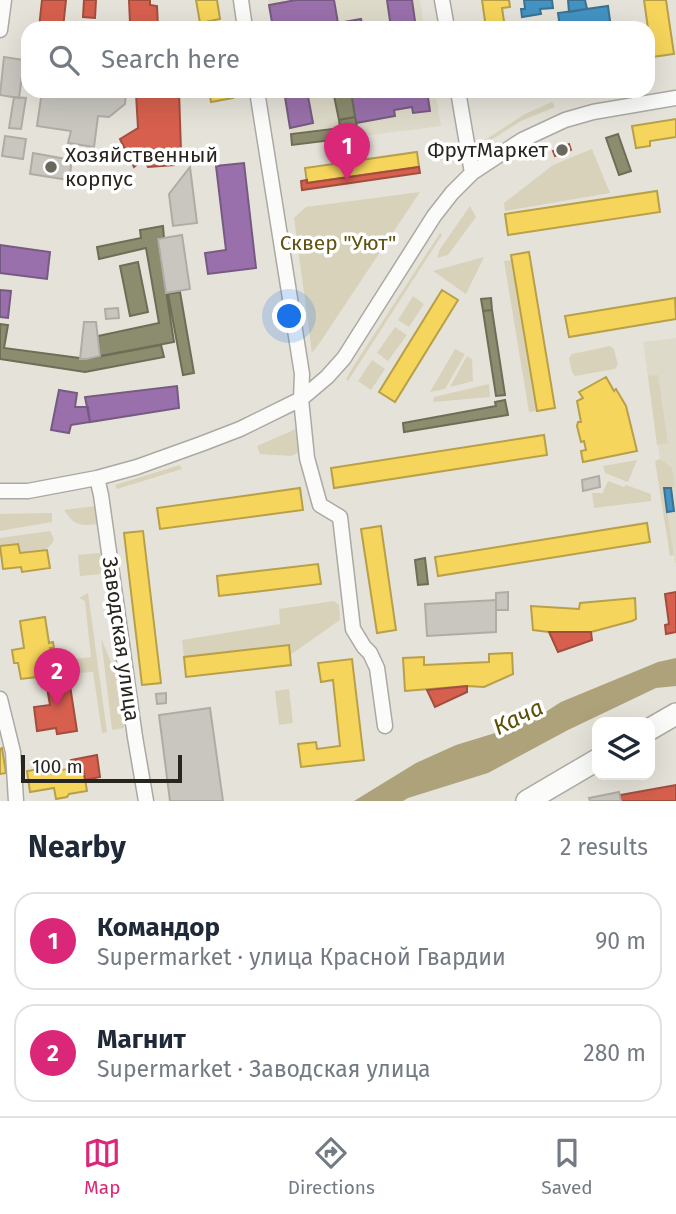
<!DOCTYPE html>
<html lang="en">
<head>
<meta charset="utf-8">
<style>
  body { margin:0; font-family:"Fira Sans",sans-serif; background:#f6f6f7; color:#1f2937 }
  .controls { position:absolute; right:21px; bottom:21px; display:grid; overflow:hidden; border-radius:14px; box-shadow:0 7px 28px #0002 }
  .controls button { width:63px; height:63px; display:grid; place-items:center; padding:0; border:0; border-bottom:2px solid #e0e1e3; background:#fff; color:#1f2937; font:35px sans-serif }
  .scale { position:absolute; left:21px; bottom:18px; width:161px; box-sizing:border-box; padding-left:7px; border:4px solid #27251e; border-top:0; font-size:19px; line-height:24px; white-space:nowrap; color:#27251e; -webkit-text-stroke:5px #fff; paint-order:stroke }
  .you { position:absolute; left:290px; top:317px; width:24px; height:24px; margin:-18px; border:5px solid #fff; border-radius:50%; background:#1a73e8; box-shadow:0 0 0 10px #1a73e833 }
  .badge { display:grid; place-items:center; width:46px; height:46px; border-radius:50%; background:#db2777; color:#fff; font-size:23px; font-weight:700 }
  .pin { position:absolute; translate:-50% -58px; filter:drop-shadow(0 2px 4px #0008) }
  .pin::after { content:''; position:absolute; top:37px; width:24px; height:21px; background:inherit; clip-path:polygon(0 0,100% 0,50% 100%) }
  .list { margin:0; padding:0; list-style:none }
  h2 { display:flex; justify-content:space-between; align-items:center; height:91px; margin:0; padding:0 28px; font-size:30px }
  h2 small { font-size:23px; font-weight:400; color:#747a83 }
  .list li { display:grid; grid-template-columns:46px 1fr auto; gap:21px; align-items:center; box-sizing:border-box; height:98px; margin:0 14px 14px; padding:0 14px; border:2px solid #e0e1e3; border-radius:21px }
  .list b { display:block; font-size:26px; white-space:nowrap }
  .list p { margin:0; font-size:23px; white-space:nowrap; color:#747a83 }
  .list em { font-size:23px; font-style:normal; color:#747a83 }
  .icon { flex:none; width:38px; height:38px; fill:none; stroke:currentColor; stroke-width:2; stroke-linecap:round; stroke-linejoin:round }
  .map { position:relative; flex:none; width:676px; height:801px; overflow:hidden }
  .search { position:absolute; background:#fff; box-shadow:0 7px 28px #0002; left:21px; right:21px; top:21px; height:77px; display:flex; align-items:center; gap:18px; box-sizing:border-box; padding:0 24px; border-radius:21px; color:#747a83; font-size:26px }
  .sheet { height:315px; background:#fff }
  nav { display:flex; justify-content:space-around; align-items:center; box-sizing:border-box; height:98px; border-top:2px solid #e0e1e3; background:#fff; font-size:19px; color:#747a83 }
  nav a { display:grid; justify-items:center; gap:4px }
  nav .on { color:#db2777 }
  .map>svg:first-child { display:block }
</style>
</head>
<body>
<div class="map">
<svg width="676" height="801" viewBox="0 0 676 801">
  <rect width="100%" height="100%" fill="#e5e2d9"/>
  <!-- built -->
  <path fill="#dedac9" d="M 268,0 L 420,0 L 424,28 L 273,28 Z
    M 284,91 L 435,91 L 441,126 L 292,145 Z
    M 676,338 L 676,563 L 675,563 L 643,342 Z"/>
  <!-- green -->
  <path fill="#d8d2bb" d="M 552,102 L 555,107 L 521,121 L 488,142 L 485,140 L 525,114 Z
    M 592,149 L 610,193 L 505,211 L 504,203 L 553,165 Z
    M 420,192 L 321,341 L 312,353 L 294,218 L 306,207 Z
    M 470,206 L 476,217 L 448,255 L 437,258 L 440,249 Z
    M 440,233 L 442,235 L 348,381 L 346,379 L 353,367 Z
    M 484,257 L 466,294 L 433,271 Z
    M 512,260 L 537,411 L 529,412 L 504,261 Z
    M 413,296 L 424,304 L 409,327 L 398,320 Z
    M 395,327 L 407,335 L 388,361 L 377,353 Z
    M 610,346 L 614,349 L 618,365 L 615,369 L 575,376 L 572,372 L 569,358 L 572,354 Z
    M 455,349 L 465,354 L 445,389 L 430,392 Z
    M 467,356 L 472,359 L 473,381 L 450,387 Z
    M 372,360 L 385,369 L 371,390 L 358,381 Z
    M 658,375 L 668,443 L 657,445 L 648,376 Z
    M 489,384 L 490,397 L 433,402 L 434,397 Z
    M 296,429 L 300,452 L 291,456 L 260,454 L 257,446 Z
    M 660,459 L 672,468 L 675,487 L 664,489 L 674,555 L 670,556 L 655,461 Z
    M 637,460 L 628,482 L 605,473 L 603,466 Z
    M 180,465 L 182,469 L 117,489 L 115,485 Z
    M 608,481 L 624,487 L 626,485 L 651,494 L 651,501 L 594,508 L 592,493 L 601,493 L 602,494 Z
    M 95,506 L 98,524 C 79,526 75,526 64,510 Z
    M 52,513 L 52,522 L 0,531 L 0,514 Z
    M 50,531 L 54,539 C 49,554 33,551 20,553 L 18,544 L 0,546 L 0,538 Z
    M 100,553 L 102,574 L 80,576 L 78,555 Z
    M 88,593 L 107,732 L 102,733 L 93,672 L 78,673 L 76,659 L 91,657 L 85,601 L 79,598 Z
    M 334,601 L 339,605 L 340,620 L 290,655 L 288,645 L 184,657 L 182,640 L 280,624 L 279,609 Z
    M 101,638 L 119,681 L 124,728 L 112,730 Z
    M 289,689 L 293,723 L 279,725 L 275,691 Z"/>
  <!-- water -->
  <path fill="#ada27a" d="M 676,658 L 676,686 L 656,688 L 568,730 L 488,773 L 408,798 L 403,801 L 354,801 L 416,763 L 456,745 L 515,727 L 536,718 L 561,702 L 658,662 Z"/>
  <!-- homes -->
  <path fill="#f6d55c" stroke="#b8a049" stroke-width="2" d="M 196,0 L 217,0 L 220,19 L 200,23 Z
    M 482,0 L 509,0 L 510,7 L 502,8 L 505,28 L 486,28 Z
    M 644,0 L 666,0 L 674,54 L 652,57 Z
    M 209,91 L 232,91 L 233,98 L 211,102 Z
    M 676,119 L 676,137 L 650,141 L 650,146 L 636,148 L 632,126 Z
    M 417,152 L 419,167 L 307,183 L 305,168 Z
    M 657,191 L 660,212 L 508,235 L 505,214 Z
    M 529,252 L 555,408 L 537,411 L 511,255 Z
    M 442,290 L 458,300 L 395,402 L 379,392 Z
    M 675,298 L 676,319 L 569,337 L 565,316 Z
    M 606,377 L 614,391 L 616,389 L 626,406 L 637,451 L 583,462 L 581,451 L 586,450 L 584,441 L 581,442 L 577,426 L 578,422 L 581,422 L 577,401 L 583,398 L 579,392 Z
    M 544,435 L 547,455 L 334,488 L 331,468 Z
    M 300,488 L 303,510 L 160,529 L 157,508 Z
    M 647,523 L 650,542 L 438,576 L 435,557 Z
    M 381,526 L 396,630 L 377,633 L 361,529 Z
    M 143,531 L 161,683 L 142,685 L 124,533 Z
    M 18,544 L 20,553 L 47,550 L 50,568 L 22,572 L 21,567 L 3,569 L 0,546 Z
    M 318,564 L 321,584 L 219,596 L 217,576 Z
    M 635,598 L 636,619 L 632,621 L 591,632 L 549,632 L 533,630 L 531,606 L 579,609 L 580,603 Z
    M 45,617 L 49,643 L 53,642 L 54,648 L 50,648 L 54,675 L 21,679 L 18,663 L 14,663 L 12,650 L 24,648 L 20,621 Z
    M 289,645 L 291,665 L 186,677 L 184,657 Z
    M 512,653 L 513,674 L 484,687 L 467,686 L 405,691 L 403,658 L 424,657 L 424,665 L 489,662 L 489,654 Z
    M 352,659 L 364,760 L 301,767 L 298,744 L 316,742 L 317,749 L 340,746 L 333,680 L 321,682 L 318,663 Z
    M 2,748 L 6,773 L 0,774 L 0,749 Z
    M 53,765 L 54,771 L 83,767 L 87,791 L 69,794 L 67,797 L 56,799 L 54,788 L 30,792 L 27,771 L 40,769 L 39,766 Z"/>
  <!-- shops -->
  <path fill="#d6604d" stroke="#a24e3f" stroke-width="2" d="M 42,0 L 66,0 L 63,28 L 39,28 Z
    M 84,0 L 96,0 L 95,18 L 83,17 Z
    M 129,0 L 150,0 L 150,5 L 157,6 L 158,28 L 133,28 L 130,23 Z
    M 144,91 L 179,91 L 181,151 L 178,151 L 178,160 L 173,160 L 174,165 L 148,167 L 144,159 L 134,167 L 120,139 L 138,128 L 136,94 L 144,93 Z
    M 569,144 L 571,150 L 555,156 L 553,151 Z
    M 419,167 L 420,173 L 302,190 L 301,181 L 307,180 L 307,183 Z
    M 676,592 L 676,632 L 666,634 L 665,625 L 669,624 L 665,594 Z
    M 549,632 L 591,632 L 592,640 L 558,652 Z
    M 69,679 L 77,731 L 57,734 L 56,728 L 37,731 L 34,707 L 50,705 L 46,682 Z
    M 467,686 L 467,692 L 435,707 L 427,690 Z
    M 97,755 L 100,777 L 85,780 L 83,767 L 73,769 L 71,760 Z
    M 676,785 L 676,801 L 621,801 L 620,795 Z"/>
  <!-- offices -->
  <path fill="#9970ab" stroke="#775a81" stroke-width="2" d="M 296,0 L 334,0 L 338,23 L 317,28 L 273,28 L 269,5 Z
    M 387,0 L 412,0 L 416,28 L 391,28 Z
    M 361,19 L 363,28 L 339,28 L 338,23 Z
    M 284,91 L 307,91 L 313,123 L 290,128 Z
    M 384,91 L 391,91 L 392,95 L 410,92 L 409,91 L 427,91 L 430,111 L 413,113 L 412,107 L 394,110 L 395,116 L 356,123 L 351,96 Z
    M 244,163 L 256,268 L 208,274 L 205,253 L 226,250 L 216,166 Z
    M 0,245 L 50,252 L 47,279 L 0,273 Z
    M 0,290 L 11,291 L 8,318 L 0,317 Z
    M 177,386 L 179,408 L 90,422 L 85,397 Z
    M 59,390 L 77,393 L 75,407 L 88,407 L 90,422 L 71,425 L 69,433 L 51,430 Z"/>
  <!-- schools -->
  <path fill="#4393c3" stroke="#3b7292" stroke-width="2" d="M 524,0 L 552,0 L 553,8 L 540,9 L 541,14 L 522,17 L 521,9 L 525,9 Z
    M 568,0 L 585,0 L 587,9 L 569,12 Z
    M 608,6 L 611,28 L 560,28 L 558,13 Z
    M 664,488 L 671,488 L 674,511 L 667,512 Z"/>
  <!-- industry -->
  <path fill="#8c8c6e" stroke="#6e6d56" stroke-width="2" d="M 333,91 L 351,91 L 355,117 L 339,120 Z
    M 355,117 L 358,132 L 341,134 L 339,120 Z
    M 340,128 L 341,139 L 292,145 L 291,134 Z
    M 618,134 L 631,171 L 619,175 L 606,138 Z
    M 163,226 L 164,238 L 158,239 L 174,342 L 100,356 L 98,336 L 159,323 L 146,248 L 99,259 L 97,247 L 141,238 L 140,230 Z
    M 138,262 L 148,312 L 130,316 L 120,266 Z
    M 180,292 L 194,373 L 183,375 L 168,294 Z
    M 491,298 L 492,310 L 483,311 L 481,299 Z
    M 492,310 L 505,395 L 496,396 L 483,311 Z
    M 0,324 L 8,325 L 4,348 L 87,359 L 161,345 L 164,357 L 85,372 L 0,359 Z
    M 505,400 L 508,415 L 404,432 L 403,423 L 496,406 L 495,402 Z
    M 425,558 L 428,584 L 418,585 L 415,560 Z"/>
  <!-- building -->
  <path fill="#c8c6bf" stroke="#afaca5" stroke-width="2" d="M 4,57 L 24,60 L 19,98 L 0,95 Z
    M 42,91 L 126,91 L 125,104 L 109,117 L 98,116 L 94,147 L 68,143 L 71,131 L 37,126 Z
    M 14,97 L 26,98 L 21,129 L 9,128 Z
    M 5,136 L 26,139 L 23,159 L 2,156 Z
    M 33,153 L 72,160 L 69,180 L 30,174 Z
    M 190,167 L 197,223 L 173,226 L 169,194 Z
    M 182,235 L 190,289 L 166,293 L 158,239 Z
    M 118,308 L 119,318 L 106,319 L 105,309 Z
    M 84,322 L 96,322 L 100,356 L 87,359 L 80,359 Z
    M 599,476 L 600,487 L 583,491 L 582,480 Z
    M 508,592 L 508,610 L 496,610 L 496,593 Z
    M 496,600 L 496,632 L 427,636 L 425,604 Z
    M 166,693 L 166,703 L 157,704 L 156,694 Z
    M 210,708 L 223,801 L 170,801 L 159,715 Z
    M 619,792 L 621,801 L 590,801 L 589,798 Z"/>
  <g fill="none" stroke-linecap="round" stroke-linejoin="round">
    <defs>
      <path id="minor" d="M 241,0 L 245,28
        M 442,0 L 447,28
        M 0,30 L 4,0
        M 257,91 L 302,374 L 301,399 L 307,458 L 320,505 L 340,517 L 353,629 L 364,647 L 370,653 L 377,668 L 385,726
        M 458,91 L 472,173
        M 97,478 L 101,495 L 135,737 L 146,801
        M 0,491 L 28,491 L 97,478 L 137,467 L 201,444 L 240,429 L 301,399 L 327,377 L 344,358 L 434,216 L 452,193 L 472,173 L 522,140 L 565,120 L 593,112 L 676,98
        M 0,699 L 13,752 L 16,801"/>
      <path id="highway" d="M 650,729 L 676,714
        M 527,801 L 597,760"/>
    </defs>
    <!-- minor casing -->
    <use href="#minor" stroke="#aba9a3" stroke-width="17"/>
    <!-- highway casing -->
    <use href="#highway" stroke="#aba9a3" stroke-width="24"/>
    <!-- minor -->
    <use href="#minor" stroke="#fbfbf9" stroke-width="14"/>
    <!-- highway -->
    <use href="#highway" stroke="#fbfbf9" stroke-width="21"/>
  </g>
  <!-- markers -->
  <g fill="#6a675f" stroke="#fff" stroke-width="2.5">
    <circle cx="562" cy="150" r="7"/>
    <circle cx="51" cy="167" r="7"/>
  </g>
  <g text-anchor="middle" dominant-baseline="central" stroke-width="7" stroke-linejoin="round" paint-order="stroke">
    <!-- poi labels -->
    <g font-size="21" fill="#27251e" stroke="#fff" text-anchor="end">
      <text x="548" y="150">ФрутМаркет</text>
      <text x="65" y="155" text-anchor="start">Хозяйственный<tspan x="65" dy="24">корпус</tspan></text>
    </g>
    <!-- park labels -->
    <g font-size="21" fill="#625310" stroke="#fff">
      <text x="338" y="243">Сквер "Уют"</text>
    </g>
    <!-- street labels -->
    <g font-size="21" fill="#27251e" stroke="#fff">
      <text transform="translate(121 639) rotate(82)">Заводская улица</text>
    </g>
    <!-- water labels -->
    <g font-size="23" font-style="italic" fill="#5d4f08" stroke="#fff">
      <text transform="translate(518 717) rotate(-26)">Кача</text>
    </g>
  </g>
</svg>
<div class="controls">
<button><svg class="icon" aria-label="layers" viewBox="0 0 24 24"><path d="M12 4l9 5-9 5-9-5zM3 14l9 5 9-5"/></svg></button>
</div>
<div class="scale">100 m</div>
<div class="you"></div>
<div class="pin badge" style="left:347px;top:181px">1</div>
<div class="pin badge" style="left:57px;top:706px">2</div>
<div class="search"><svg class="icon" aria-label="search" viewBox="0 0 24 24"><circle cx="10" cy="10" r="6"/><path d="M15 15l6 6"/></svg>Search here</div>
</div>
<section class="sheet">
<h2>Nearby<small>2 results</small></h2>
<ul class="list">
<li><span class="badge">1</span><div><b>Командор</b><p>Supermarket · улица Красной Гвардии</p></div><em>90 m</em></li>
<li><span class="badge">2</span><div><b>Магнит</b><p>Supermarket · Заводская улица</p></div><em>280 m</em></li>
</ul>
</section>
<nav>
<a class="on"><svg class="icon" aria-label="map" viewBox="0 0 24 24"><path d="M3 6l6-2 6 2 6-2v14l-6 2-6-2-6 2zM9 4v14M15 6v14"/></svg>Map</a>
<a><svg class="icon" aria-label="directions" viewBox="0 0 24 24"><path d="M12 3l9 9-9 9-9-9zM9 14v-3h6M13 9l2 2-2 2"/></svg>Directions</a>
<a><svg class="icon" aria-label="saved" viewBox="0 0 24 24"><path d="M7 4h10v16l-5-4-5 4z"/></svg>Saved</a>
</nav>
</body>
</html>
